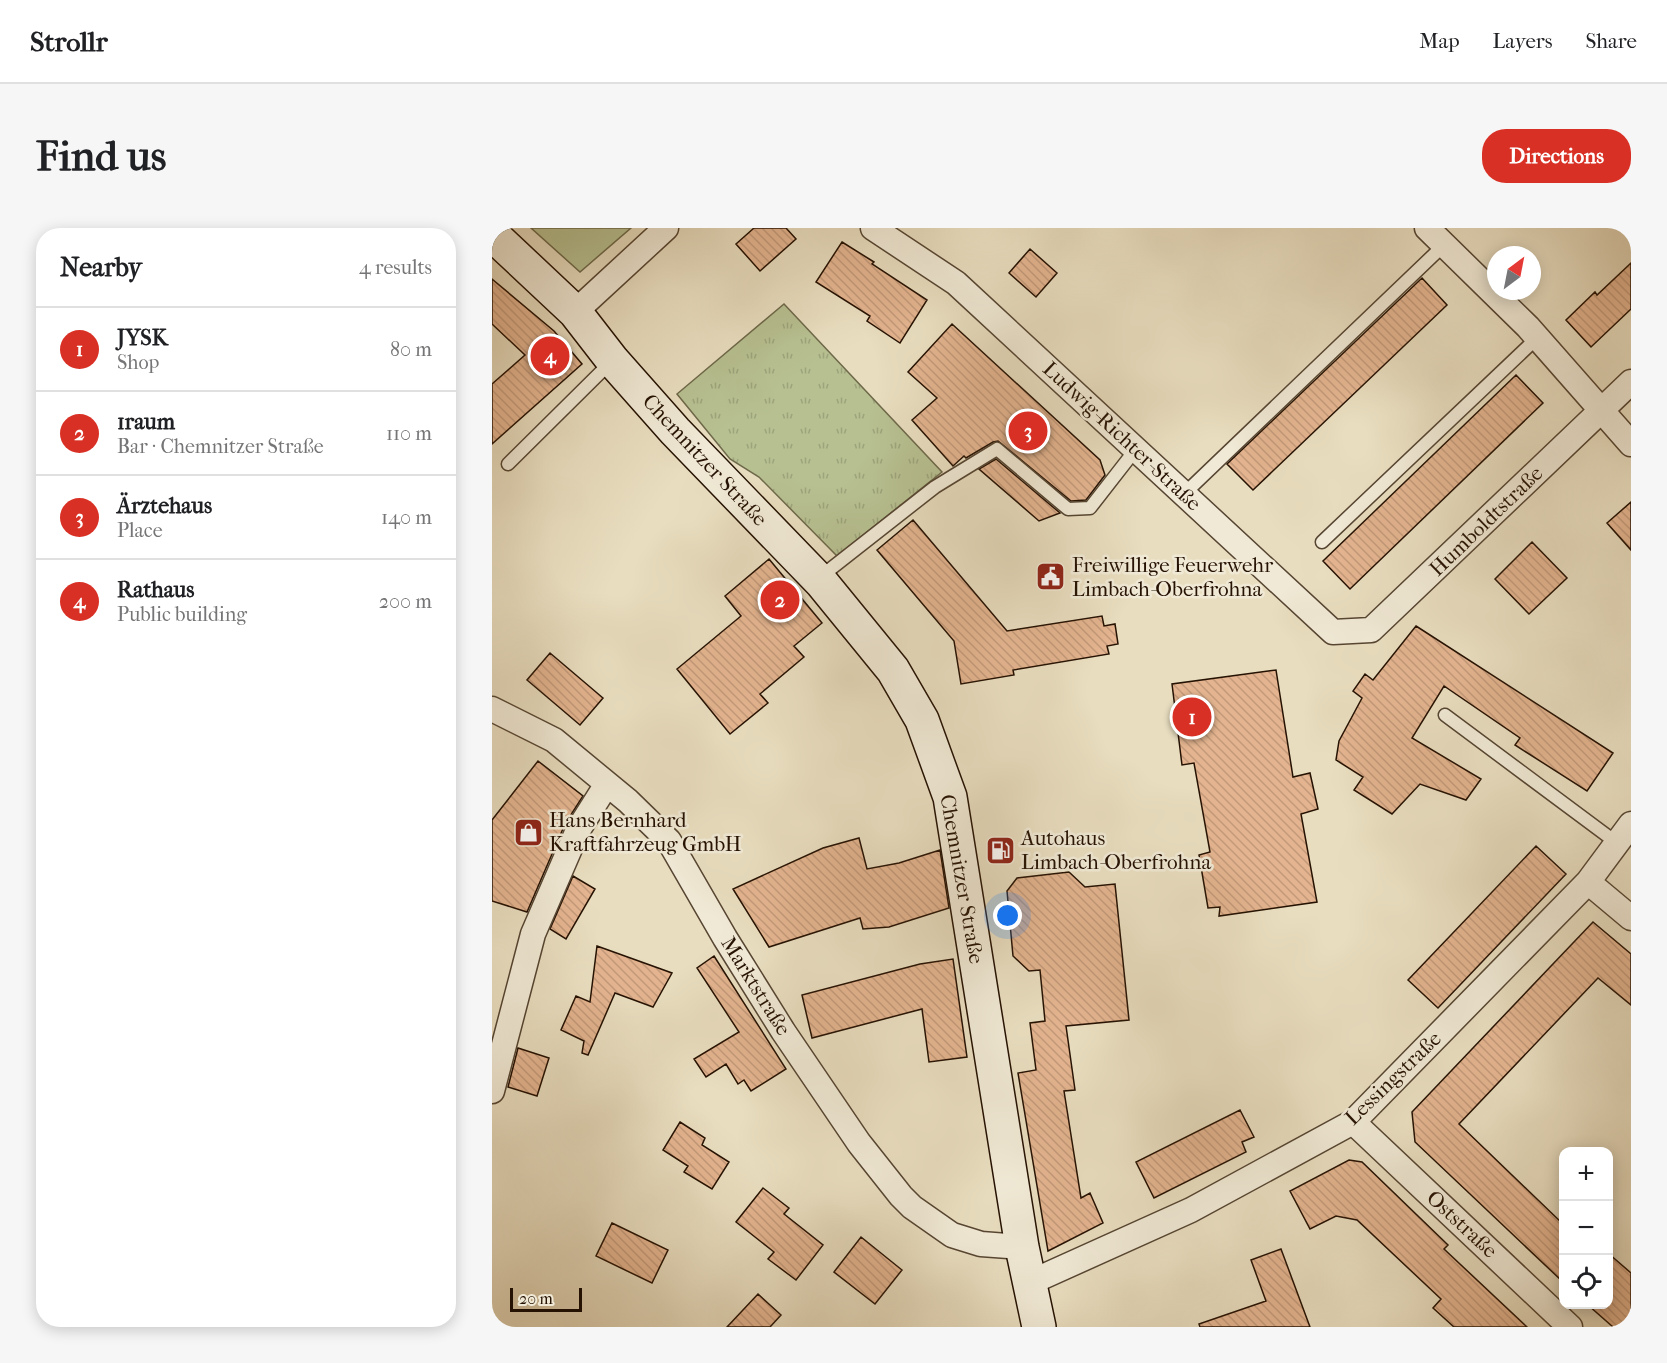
<!DOCTYPE html>
<html lang="en">
<head>
<meta charset="utf-8">
<style>
  body { margin:0; font-family:"IM FELL French Canon",serif; background:#f6f6f6; color:#202124 }
  .controls { position:absolute; right:18px; bottom:18px; display:grid; overflow:hidden; border-radius:12px; box-shadow:0 3px 15px #0003 }
  .controls button { width:54px; height:54px; display:grid; place-items:center; padding:0; border:0; border-bottom:2px solid #e0e0e0; background:#fff; color:#202124; font:30px sans-serif }
  .compass { position:absolute; left:995px; top:18px; width:54px; height:54px; border-radius:50%; background:#fff; box-shadow:0 3px 15px #0003; rotate:32deg }
  .scale { position:absolute; left:18px; bottom:15px; width:72px; box-sizing:border-box; padding-left:6px; border:3px solid #261203; border-top:0; font-size:16px; line-height:21px; white-space:nowrap; color:#261203; -webkit-text-stroke:4px #f0e9d5; paint-order:stroke }
  .you { position:absolute; left:516px; top:688px; width:21px; height:21px; margin:-15px; border:4px solid #fff; border-radius:50%; background:#1a73e8; box-shadow:0 0 0 9px #1a73e833 }
  .badge { display:grid; place-items:center; width:39px; height:39px; border-radius:50%; background:#d93025; color:#fff; font-size:20px; font-weight:700 }
  .pin { position:absolute; translate:-50% -50%; border:3px solid #fff; box-shadow:0 2px 6px #0006 }
  .list { margin:0; padding:0; list-style:none }
  h2 { display:flex; justify-content:space-between; align-items:center; height:78px; margin:0; padding:0 24px; font-size:26px }
  h2 small { font-size:20px; font-weight:400; color:#757577 }
  .list li { display:grid; grid-template-columns:39px 1fr auto; gap:18px; align-items:center; box-sizing:border-box; height:84px; padding:0 24px; border-top:2px solid #e0e0e0 }
  .list b { display:block; font-size:22px; white-space:nowrap }
  .list p { margin:0; font-size:20px; white-space:nowrap; color:#757577 }
  .list em { font-size:20px; font-style:normal; color:#757577 }
  .icon { flex:none; width:33px; height:33px; fill:none; stroke:currentColor; stroke-width:2; stroke-linecap:round; stroke-linejoin:round }
  .map { position:relative; flex:none; width:1139px; height:1099px; overflow:hidden; border-radius:24px }
  header { display:flex; align-items:center; gap:36px; box-sizing:border-box; height:84px; padding:0 30px; background:#fff; border-bottom:2px solid #e0e0e0 }
  header strong { font-size:28px }
  nav { display:flex; gap:33px; margin-inline-start:auto; font-size:21px }
  .intro { display:flex; align-items:center; justify-content:space-between; box-sizing:border-box; height:144px; padding:0 36px }
  h1 { margin:0; font-size:42px }
  .button { padding:15px 27px; border-radius:24px; background:#d93025; color:#fff; font-size:21px; font-weight:700 }
  main { display:flex; gap:36px; padding:0 36px }
  aside { flex:1; background:#fff; border-radius:24px; box-shadow:0 3px 15px #0003 }
  .map>svg:first-child { display:block }
</style>
</head>
<body>
<header>
<strong>Strollr</strong>
<nav><a>Map</a><a>Layers</a><a>Share</a></nav>
</header>
<div class="intro"><h1>Find us</h1><a class="button">Directions</a></div>
<main>
<aside>
<h2>Nearby<small>4 results</small></h2>
<ul class="list">
<li><span class="badge">1</span><div><b>JYSK</b><p>Shop</p></div><em>80 m</em></li>
<li><span class="badge">2</span><div><b>1raum</b><p>Bar · Chemnitzer Straße</p></div><em>110 m</em></li>
<li><span class="badge">3</span><div><b>Ärztehaus</b><p>Place</p></div><em>140 m</em></li>
<li><span class="badge">4</span><div><b>Rathaus</b><p>Public building</p></div><em>200 m</em></li>
</ul>
</aside>
<div class="map">
<svg width="1139" height="1099" viewBox="0 0 1139 1099">
  <defs>
    <pattern id="grass-tufts" width="24" height="20" patternUnits="userSpaceOnUse" patternTransform="scale(1.5)"><rect width="24" height="20" fill="#b7c091"/><path d="M3 7l-1-3M5 7V3M7 7l1-3M15 17l-1-3M17 17v-4M19 17l1-3" fill="none" stroke="#9da47b"/></pattern>
    <pattern id="building-back-hatch" width="6" height="6" patternUnits="userSpaceOnUse" patternTransform="scale(1.5)"><rect width="6" height="6" fill="#e3b48f"/><path d="M-1 5l2 2M0 0l6 6M5-1l2 2" fill="none" stroke="#c39a7a"/></pattern>
  </defs>
  <rect width="100%" height="100%" fill="#e8ddbf"/>
  <filter id="stains"><feTurbulence type="fractalNoise" baseFrequency=".00333" numOctaves="4"/><feColorMatrix values="0 0 0 0 .2 0 0 0 0 .09 0 0 0 0 .02 0 0 0 .5 -.17"/></filter>
  <radialGradient id="worn" r=".72"><stop offset=".6" stop-color="#630" stop-opacity="0"/><stop offset="1" stop-color="#630" stop-opacity=".3"/></radialGradient>
  <!-- grass -->
  <path fill="url(#grass-tufts)" stroke="#6e694a" stroke-width="1.5" d="M 292,76 L 450,244 L 345,328 L 267,249 L 238,231 L 185,166 Z"/>
  <!-- green -->
  <path fill="#b7c091" stroke="#6e694a" stroke-width="1.5" d="M 39,0 L 139,0 L 88,44 Z"/>
  <!-- building -->
  <path fill="url(#building-back-hatch)" stroke="#261203" stroke-width="1.5" d="M 262,0 L 294,0 L 304,11 L 268,43 L 244,16 Z
    M 350,14 L 382,34 L 380,36 L 435,72 L 408,115 L 375,93 L 378,88 L 324,54 Z
    M 538,21 L 565,45 L 544,69 L 517,45 Z
    M 1139,35 L 1139,81 L 1099,119 L 1074,92 L 1103,64 L 1105,67 Z
    M 930,50 L 955,77 L 761,262 L 735,236 Z
    M 0,51 L 62,103 L 90,136 L 0,216 L 0,156 L 33,127 L 0,96 Z
    M 460,96 L 608,232 L 613,247 L 594,272 L 579,273 L 506,213 L 501,214 L 474,230 L 472,228 L 461,238 L 420,192 L 445,170 L 416,144 Z
    M 1024,147 L 1051,175 L 858,361 L 831,333 Z
    M 504,231 L 568,285 L 547,293 L 487,241 Z
    M 1139,274 L 1139,322 L 1115,295 Z
    M 421,292 L 515,403 L 610,388 L 612,398 L 623,396 L 626,416 L 615,418 L 617,426 L 521,442 L 522,447 L 469,456 L 462,413 L 385,322 Z
    M 1040,314 L 1075,350 L 1037,386 L 1003,351 Z
    M 277,331 L 330,395 L 302,418 L 312,429 L 268,466 L 276,475 L 238,506 L 185,441 L 249,388 L 233,368 Z
    M 924,398 L 1121,525 L 1095,563 L 1023,517 L 1028,510 L 952,458 L 920,510 L 989,551 L 974,572 L 928,556 L 900,586 L 862,562 L 871,549 L 844,532 L 847,513 L 870,470 L 861,463 L 873,446 L 881,452 Z
    M 58,425 L 111,470 L 88,497 L 35,452 Z
    M 784,442 L 801,549 L 818,545 L 826,581 L 809,586 L 825,674 L 727,688 L 728,679 L 716,680 L 707,627 L 718,624 L 702,535 L 690,537 L 680,456 Z
    M 46,533 L 91,568 L 73,596 L 35,684 L 0,673 L 0,592 Z
    M 367,610 L 375,641 L 407,635 L 448,622 L 457,680 L 397,699 L 371,701 L 368,690 L 277,719 L 241,661 L 331,620 Z
    M 1044,618 L 1074,646 L 946,780 L 916,752 Z
    M 577,644 L 593,659 L 623,656 L 637,792 L 574,798 L 583,862 L 572,863 L 589,970 L 598,965 L 611,995 L 556,1023 L 526,845 L 544,842 L 538,795 L 553,793 L 548,742 L 537,743 L 521,728 L 515,663 L 525,650 Z
    M 81,648 L 103,661 L 74,711 L 58,701 Z
    M 1101,694 L 1139,726 L 1139,777 L 1106,750 L 967,896 L 1071,996 L 1071,1054 L 923,914 L 920,884 Z
    M 105,718 L 180,745 L 161,779 L 123,765 L 96,827 L 90,825 L 92,813 L 69,802 L 84,768 L 98,774 Z
    M 222,728 L 294,841 L 259,863 L 252,852 L 246,856 L 234,836 L 214,849 L 202,831 L 247,804 L 205,740 Z
    M 461,731 L 475,829 L 437,834 L 430,781 L 320,810 L 310,767 L 428,736 Z
    M 26,820 L 57,830 L 45,868 L 16,859 Z
    M 748,882 L 762,909 L 750,914 L 754,924 L 662,970 L 644,934 Z
    M 188,894 L 213,910 L 210,917 L 237,934 L 220,961 L 192,944 L 196,938 L 171,922 Z
    M 857,932 L 870,934 L 956,1017 L 952,1021 L 1035,1099 L 962,1099 L 941,1080 L 949,1071 L 865,992 L 844,988 L 818,1001 L 798,963 Z
    M 271,960 L 297,980 L 292,986 L 331,1017 L 304,1052 L 276,1031 L 282,1024 L 244,994 Z
    M 120,995 L 176,1022 L 160,1055 L 104,1028 Z
    M 369,1009 L 410,1042 L 383,1076 L 342,1044 Z
    M 789,1021 L 818,1099 L 708,1099 L 707,1096 L 774,1073 L 759,1032 Z
    M 1116,1025 L 1139,1045 L 1139,1099 L 1121,1099 L 1096,1077 L 1116,1077 Z
    M 266,1066 L 289,1087 L 278,1099 L 235,1099 Z"/>
  <g fill="none" stroke-linecap="round" stroke-linejoin="round">
    <defs>
      <path id="lane" d="M 16,236 L 120,133
        M 692,266 L 952,17
        M 830,314 L 1045,110
        M 327,350 L 443,259 L 505,221 L 576,281 L 598,280 L 644,221
        M 953,487 L 1125,615"/>
      <path id="street" d="M 381,0 L 464,55 L 841,404 L 879,402 L 1139,154
        M 935,0 L 1036,99 L 1139,216
        M 83,84 L 174,0
        M 0,481 L 62,512 L 136,573 L 177,613 L 233,710 L 291,803 L 367,915 L 409,968 L 420,979 L 460,1007 L 489,1016 L 530,1019
        M 1096,654 L 1139,690
        M 0,863 L 41,706 L 86,602 L 115,556
        M 861,894 L 1078,1099
        M 537,1055 L 699,982 L 861,894 L 1096,654 L 1139,596"/>
      <path id="secondary" d="M 0,6 L 83,84 L 121,133 L 183,203 L 330,355 L 401,442 L 430,492 L 458,569 L 530,1019 L 547,1099"/>
    </defs>
    <!-- lane casing -->
    <use href="#lane" stroke="#564532" stroke-width="15"/>
    <!-- street casing -->
    <use href="#street" stroke="#564532" stroke-width="27"/>
    <!-- secondary casing -->
    <use href="#secondary" stroke="#261203" stroke-width="36"/>
    <!-- lane -->
    <use href="#lane" stroke="#f0e9d5" stroke-width="12"/>
    <!-- street -->
    <use href="#street" stroke="#f0e9d5" stroke-width="24"/>
    <!-- secondary -->
    <use href="#secondary" stroke="#f0e9d5" stroke-width="33"/>
  </g>
  <!-- icons -->
  <defs>
    <symbol id="civic-square" viewBox="-11 -11 22 22"><rect x="-9" y="-9" width="18" height="18" rx="4" fill="#8f2418" stroke="#f0e9d5"/><path d="M-.6-6.5H3V-4.5H.6V-3L4-1V1h2V6H-6V1h2V-1L-.6-3ZM-1.2 2.5V6h2.4V2.5Z" fill="#fff"/></symbol>
    <symbol id="shop-square" viewBox="-11 -11 22 22"><rect x="-9" y="-9" width="18" height="18" rx="4" fill="#8f2418" stroke="#f0e9d5"/><path d="M-5-2.5h2.3a2.7 3.5 0 0 1 5.4 0H5L5.5 6h-11ZM-1.5-2.5h3a1.5 2.3 0 0 0-3 0Z" fill="#fff"/></symbol>
    <symbol id="fuel-square" viewBox="-11 -11 22 22"><rect x="-9" y="-9" width="18" height="18" rx="4" fill="#8f2418" stroke="#f0e9d5"/><path d="M-5.5-6h7V0h2V4h1.3V-2.5L3-4.5l.8-.8L6-3V5H2.5V1h-1V6h-7ZM-4.2-4.7v3.2H.2V-4.7Z" fill="#fff"/></symbol>
  </defs>
  <g fill-rule="evenodd">
    <use href="#civic-square" x="542" y="332" width="33" height="33"/>
    <use href="#shop-square" x="20" y="588" width="33" height="33"/>
    <use href="#fuel-square" x="492" y="606" width="33" height="33"/>
  </g>
  <g text-anchor="middle" dominant-baseline="central" stroke-width="5" stroke-linejoin="round" paint-order="stroke">
    <!-- street labels -->
    <g font-size="21" fill="#261203" stroke="#f0e9d5">
      <text transform="translate(630 208) rotate(43)">Ludwig-Richter-Straße</text>
      <text transform="translate(213 232) rotate(47)">Chemnitzer Straße</text>
      <text transform="translate(994 293) rotate(-44)">Humboldtstraße</text>
      <text transform="translate(470 651) rotate(80)">Chemnitzer Straße</text>
      <text transform="translate(264 758) rotate(58)">Marktstraße</text>
      <text transform="translate(901 850) rotate(-44)">Lessingstraße</text>
      <text transform="translate(970 996) rotate(43)">Oststraße</text>
    </g>
    <!-- poi labels -->
    <g font-size="21" fill="#261203" stroke="#f0e9d5" text-anchor="start">
      <text x="580" y="337">Freiwillige Feuerwehr<tspan x="580" dy="24">Limbach-Oberfrohna</tspan></text>
      <text x="57" y="592">Hans Bernhard<tspan x="57" dy="24">Kraftfahrzeug GmbH</tspan></text>
      <text x="529" y="610">Autohaus<tspan x="529" dy="24">Limbach-Oberfrohna</tspan></text>
    </g>
  </g>
  <rect width="100%" height="100%" filter="url(#stains)"/>
  <rect width="100%" height="100%" fill="url(#worn)"/>
</svg>
<div class="controls">
<button>+</button>
<button>−</button>
<button><svg class="icon" aria-label="locate" viewBox="0 0 24 24"><circle cx="12" cy="12" r="6"/><path d="M12 2v4M12 18v4M2 12h4M18 12h4"/></svg></button>
</div>
<svg class="compass" viewBox="-18 -18 36 36"><path d="M0-13l5 13h-10z" fill="#e53935"/><path d="M0 13l5-13h-10z" fill="#757577"/></svg>
<div class="scale">20 m</div>
<div class="you"></div>
<div class="pin badge" style="left:700px;top:489px">1</div>
<div class="pin badge" style="left:288px;top:372px">2</div>
<div class="pin badge" style="left:536px;top:203px">3</div>
<div class="pin badge" style="left:58px;top:128px">4</div>
</div>
</main>
</body>
</html>
